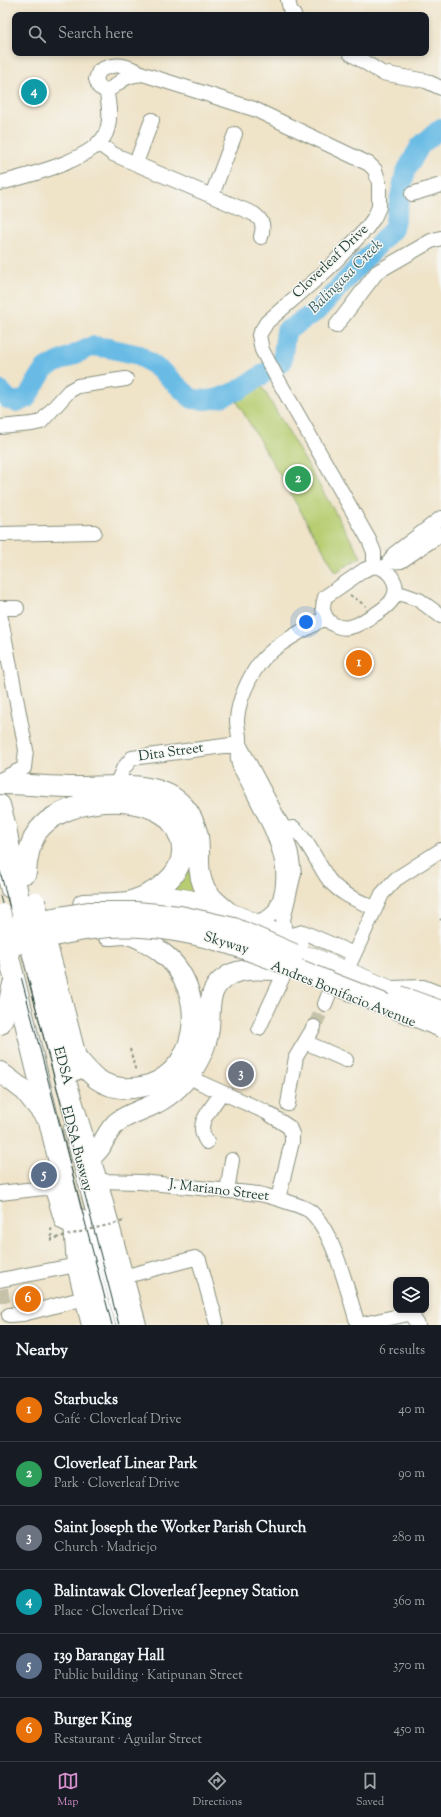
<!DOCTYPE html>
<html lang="en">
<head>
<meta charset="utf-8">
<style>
  body { margin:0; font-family:"Sorts Mill Goudy",serif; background:#20242c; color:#f1f3f6 }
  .controls { position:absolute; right:12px; bottom:12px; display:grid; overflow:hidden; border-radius:8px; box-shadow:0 2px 6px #0003 }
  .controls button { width:36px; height:36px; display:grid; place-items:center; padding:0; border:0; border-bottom:1px solid #363941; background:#171b24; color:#f1f3f6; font:20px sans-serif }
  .you { position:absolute; left:306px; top:622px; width:14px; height:14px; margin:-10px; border:3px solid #fff; border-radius:50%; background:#1a73e8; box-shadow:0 0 0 6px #1a73e833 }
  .badge { display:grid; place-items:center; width:26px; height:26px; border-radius:50%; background:#d690ce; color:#fff; font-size:13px; font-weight:700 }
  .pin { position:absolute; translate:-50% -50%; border:2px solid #fff; box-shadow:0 1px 4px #0006 }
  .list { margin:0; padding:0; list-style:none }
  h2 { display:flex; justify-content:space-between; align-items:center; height:52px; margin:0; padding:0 16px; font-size:17px }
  h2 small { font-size:13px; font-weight:400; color:#9ea1a6 }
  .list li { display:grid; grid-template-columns:26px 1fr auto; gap:12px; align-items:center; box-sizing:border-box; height:64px; padding:0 16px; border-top:1px solid #363941 }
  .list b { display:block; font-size:15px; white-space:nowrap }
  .list p { margin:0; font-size:13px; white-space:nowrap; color:#9ea1a6 }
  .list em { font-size:13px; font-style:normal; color:#9ea1a6 }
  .icon { flex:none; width:22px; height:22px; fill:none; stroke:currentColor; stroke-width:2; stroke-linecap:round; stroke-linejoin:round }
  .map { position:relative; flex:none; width:441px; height:1325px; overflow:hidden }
  .search { position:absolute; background:#171b24; box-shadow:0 2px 6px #0003; left:12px; right:12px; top:12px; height:44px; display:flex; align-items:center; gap:10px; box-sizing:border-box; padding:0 14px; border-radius:8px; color:#9ea1a6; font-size:15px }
  .sheet { height:436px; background:#171b24 }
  nav { display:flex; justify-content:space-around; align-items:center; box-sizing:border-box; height:56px; border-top:1px solid #363941; background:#171b24; font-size:11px; color:#9ea1a6 }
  nav a { display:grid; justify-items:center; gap:2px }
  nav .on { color:#d690ce }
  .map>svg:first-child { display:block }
</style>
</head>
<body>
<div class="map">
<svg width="441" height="1325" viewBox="0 0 441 1325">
  <rect width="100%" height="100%" fill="#f6f6f2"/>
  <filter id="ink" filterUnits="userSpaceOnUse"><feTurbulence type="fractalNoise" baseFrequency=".025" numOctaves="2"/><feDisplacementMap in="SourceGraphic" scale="8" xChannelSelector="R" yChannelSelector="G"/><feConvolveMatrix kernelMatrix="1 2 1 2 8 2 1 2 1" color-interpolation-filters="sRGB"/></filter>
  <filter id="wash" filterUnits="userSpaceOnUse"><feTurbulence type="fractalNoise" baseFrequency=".012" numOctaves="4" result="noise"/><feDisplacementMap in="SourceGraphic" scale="16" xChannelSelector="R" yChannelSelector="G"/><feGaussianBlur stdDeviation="0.9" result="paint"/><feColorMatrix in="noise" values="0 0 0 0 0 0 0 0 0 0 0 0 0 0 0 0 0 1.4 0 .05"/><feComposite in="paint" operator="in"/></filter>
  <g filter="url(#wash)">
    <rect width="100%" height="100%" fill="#efe3c8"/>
    <!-- green -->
    <path fill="#b7cd71" stroke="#6b8552" d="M 261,385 L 361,557 L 336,572 L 236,400 Z
      M 188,867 L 190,867 L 198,895 L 166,890 Z"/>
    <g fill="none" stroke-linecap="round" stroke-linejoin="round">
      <!-- river -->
      <path stroke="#69bbe5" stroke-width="20" d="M 0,390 L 8,399 L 15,402 L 26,399 L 45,368 L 93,346 L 108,348 L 139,355 L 164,373 L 192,399 L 207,400 L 219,398 L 239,390 L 282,362 L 286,331 L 317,311 L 393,229 L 405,173 L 420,146 L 441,128"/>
    </g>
  </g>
  <g filter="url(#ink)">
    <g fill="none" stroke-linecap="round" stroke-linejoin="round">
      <!-- minor-tunnel -->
      <path stroke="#c5c2aa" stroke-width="14" stroke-dasharray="14 7" stroke-linecap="butt" d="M 314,1027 L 325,1004
        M 1,1289 L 4,1307 L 9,1315"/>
      <defs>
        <path id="minor" d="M 288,0 L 291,13 L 294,15
          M 350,53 L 382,73 L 426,81 L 441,88
          M 143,74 C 136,75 130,75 124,79 C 114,84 110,95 99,87 L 96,79 L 99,71 C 116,61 127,66 143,74 L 254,109 L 369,164 L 375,170 L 379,183 L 379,207 L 374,218 L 366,229 L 328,269 L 267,322 L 259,335 L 262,350 L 277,378 L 369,540 L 374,552 L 374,566
          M 98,143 L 113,154 L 254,214 C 263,221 264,225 261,237
          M 136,163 L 152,120
          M 0,183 C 26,176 95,160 106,133 C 111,121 109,103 106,90
          M 412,194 L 441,185
          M 212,195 L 235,134
          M 336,326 L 377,272 L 431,241 L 441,238
          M 0,427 L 32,424 L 41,422 L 69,391 L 78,386 L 126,379
          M 0,534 L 94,532
          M 389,562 L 401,561 L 441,534
          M 374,566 C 382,567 386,570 391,576 C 405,596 385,609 369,618 C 364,620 359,625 353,626 C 340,631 325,623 323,609 C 323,605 324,600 325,597 L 364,570 Z
          M 386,569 L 394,554 L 441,518
          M 396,592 L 419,600 L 441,616
          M 0,608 L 17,608
          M 0,614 L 26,750 L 24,768 L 0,780
          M 239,744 L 284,829 L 291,854 L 294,873 L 283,920 L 286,937 L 303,932 L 354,954
          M 116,785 L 123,769 L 132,758 L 239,744
          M 284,829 L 294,828 C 310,843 317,863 329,880 C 340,894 359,901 374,908
          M 0,857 L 8,890
          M 255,922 C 270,919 275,913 280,899 C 293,859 266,819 249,784 C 246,777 238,767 238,759 C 237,755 239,749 239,744 C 240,736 237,728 237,720 C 238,701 248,679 259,664 C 275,643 304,631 326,617
          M 350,963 L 382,894 L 396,879 L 441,850
          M 391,988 L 423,987 L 441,994
          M 325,1004 L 330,991
          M 259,1028 L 285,972
          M 305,1042 L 346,1060
          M 189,1076 L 201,1083 L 266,1112 L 289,1127 L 292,1134 L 292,1142 L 278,1199
          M 288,1104 L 296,1057 L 314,1027
          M 71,1128 L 123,1325
          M 207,1142 C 193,1123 212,1110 221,1093
          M 97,1181 L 141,1182 L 259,1194 C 268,1196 305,1206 311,1212 C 335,1234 348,1294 358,1325
          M 227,1191 L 232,1160
          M 0,1193 L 44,1188 L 52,1189 L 62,1222 L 66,1224 L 74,1224
          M 80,1216 L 108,1325
          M 123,1277 L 195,1258 L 199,1260 L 216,1321
          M 0,1280 L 77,1265
          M 9,1315 L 23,1314 L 85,1298
          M 359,1325 L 408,1314 L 412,1316 L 418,1325"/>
        <path id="major" d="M 141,900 C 150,899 159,897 168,896 C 204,896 270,927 300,946
          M 283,946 L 303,955 L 313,956 L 412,998"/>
        <path id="highway" d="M 0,784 C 25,784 51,787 76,787 C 123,787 184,774 198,836 C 199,844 199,852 199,860 C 199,887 207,895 227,911
          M 0,805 L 6,827 L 20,906
          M 26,873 C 27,858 29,845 37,832 C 60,800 128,793 161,813 C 172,819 181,835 182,848 C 184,876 155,893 132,901 C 122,904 95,903 83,904
          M 54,971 L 76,1057 L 76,1070
          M 13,973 L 74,1224 L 77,1265 L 92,1325
          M 38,974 L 67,1085 L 97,1181 L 136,1325
          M 0,1024 L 7,1010 L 13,984
          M 76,1057 C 83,1065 89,1073 97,1079 C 107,1086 119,1089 132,1088 C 201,1084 212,989 161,952 C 154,946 136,935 126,934 C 120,934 114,935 108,935
          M 0,1072 L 25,1091 L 44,1115
          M 91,1157 C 94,1154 99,1150 101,1146 C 105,1138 109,1130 116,1123 C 126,1115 137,1112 148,1107 C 167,1099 183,1085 194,1068 C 200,1058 206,1046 208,1034 C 212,1016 205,994 222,980 C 238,966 260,970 280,970"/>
      </defs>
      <!-- minor casing -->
      <use href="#minor" stroke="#87907e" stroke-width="16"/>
      <!-- major casing -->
      <use href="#major" stroke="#87907e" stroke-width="18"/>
      <!-- highway casing -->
      <use href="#highway" stroke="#87907e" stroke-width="22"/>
      <!-- path -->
      <path stroke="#87907e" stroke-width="2" stroke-dasharray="3 3" stroke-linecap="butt" d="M 350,595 L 366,606
        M 440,919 L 441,920
        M 130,1049 L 136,1072
        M 51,1228 L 52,1239"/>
      <!-- minor -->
      <use href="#minor" stroke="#fff" stroke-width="14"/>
      <!-- major -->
      <use href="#major" stroke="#fff" stroke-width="17"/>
      <!-- highway -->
      <use href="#highway" stroke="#fff" stroke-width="20"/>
      <!-- tram -->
      <path stroke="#1f3d34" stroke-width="1" d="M 0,871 L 119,1325
        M 0,896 L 112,1325"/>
      <defs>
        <path id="minor-bridge" d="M 3,911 L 9,936"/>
        <path id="highway-bridge" d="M 35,902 L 54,971
          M 20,906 L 38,974
          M 0,930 L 42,920 L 88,912 L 136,912 L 180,916 L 234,928 L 294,954
          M 3,934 L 13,973
          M 0,948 C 36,940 73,930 110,927 C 188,922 264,955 334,984 C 370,998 405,1012 441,1027
          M 399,996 L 441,1011"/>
      </defs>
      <!-- minor-bridge casing -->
      <use href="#minor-bridge" stroke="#87907e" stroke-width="16" stroke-linecap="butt"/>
      <!-- highway-bridge casing -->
      <use href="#highway-bridge" stroke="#87907e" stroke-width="22" stroke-linecap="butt"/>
      <!-- path-bridge -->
      <path stroke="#87907e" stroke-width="2" stroke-dasharray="3 3" stroke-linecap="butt" d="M 52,1241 L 52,1239 L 124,1221 L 124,1219"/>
      <!-- minor-bridge -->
      <use href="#minor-bridge" stroke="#fff" stroke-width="14"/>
      <!-- highway-bridge -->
      <use href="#highway-bridge" stroke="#fff" stroke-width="20"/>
    </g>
  </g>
  <g text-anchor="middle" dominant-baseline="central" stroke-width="3" stroke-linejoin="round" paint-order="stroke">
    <!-- street labels -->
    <g font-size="14" fill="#1f3d34" stroke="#f6f6f2">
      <text transform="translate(331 262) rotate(-44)">Cloverleaf Drive</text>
      <text transform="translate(171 753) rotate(-8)">Dita Street</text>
      <text transform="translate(226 944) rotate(17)">Skyway</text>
      <text transform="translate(343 995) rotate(22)">Andres Bonifacio Avenue</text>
      <text transform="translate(62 1066) rotate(75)">EDSA</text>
      <text transform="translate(76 1149) rotate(75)">EDSA Busway</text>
      <text transform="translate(219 1191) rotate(7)">J. Mariano Street</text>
    </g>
    <!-- water labels -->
    <g font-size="15" font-style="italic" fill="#325c60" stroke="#f6f6f2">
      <text transform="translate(346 277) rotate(-45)">Balingasa Creek</text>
    </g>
  </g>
</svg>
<div class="controls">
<button><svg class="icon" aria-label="layers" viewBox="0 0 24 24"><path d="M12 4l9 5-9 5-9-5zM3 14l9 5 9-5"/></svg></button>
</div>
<div class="you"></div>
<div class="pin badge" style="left:359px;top:663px;background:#e8710a">1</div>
<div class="pin badge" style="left:298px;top:479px;background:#2e9e5b">2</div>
<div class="pin badge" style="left:241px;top:1074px;background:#6b7280">3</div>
<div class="pin badge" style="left:34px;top:92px;background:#0f9aa8">4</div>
<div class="pin badge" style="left:44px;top:1175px;background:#5c6f8a">5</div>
<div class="pin badge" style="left:28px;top:1299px;background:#e8710a">6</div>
<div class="search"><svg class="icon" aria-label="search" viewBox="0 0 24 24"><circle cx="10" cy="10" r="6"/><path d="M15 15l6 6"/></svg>Search here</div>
</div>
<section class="sheet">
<h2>Nearby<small>6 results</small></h2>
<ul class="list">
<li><span class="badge" style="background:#e8710a">1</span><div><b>Starbucks</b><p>Café · Cloverleaf Drive</p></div><em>40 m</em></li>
<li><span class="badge" style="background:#2e9e5b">2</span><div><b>Cloverleaf Linear Park</b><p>Park · Cloverleaf Drive</p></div><em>90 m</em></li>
<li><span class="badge" style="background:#6b7280">3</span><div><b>Saint Joseph the Worker Parish Church</b><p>Church · Madriejo</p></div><em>280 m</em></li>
<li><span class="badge" style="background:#0f9aa8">4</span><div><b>Balintawak Cloverleaf Jeepney Station</b><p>Place · Cloverleaf Drive</p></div><em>360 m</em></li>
<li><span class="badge" style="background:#5c6f8a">5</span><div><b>139 Barangay Hall</b><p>Public building · Katipunan Street</p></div><em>370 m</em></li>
<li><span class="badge" style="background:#e8710a">6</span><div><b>Burger King</b><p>Restaurant · Aguilar Street</p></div><em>450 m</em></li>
</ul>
</section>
<nav>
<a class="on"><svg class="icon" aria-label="map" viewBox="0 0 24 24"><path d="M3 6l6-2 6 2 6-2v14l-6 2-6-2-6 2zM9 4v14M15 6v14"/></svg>Map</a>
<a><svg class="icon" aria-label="directions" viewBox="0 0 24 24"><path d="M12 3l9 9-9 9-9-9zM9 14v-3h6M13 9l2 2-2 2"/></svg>Directions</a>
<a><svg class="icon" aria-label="saved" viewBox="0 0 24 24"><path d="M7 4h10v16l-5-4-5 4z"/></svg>Saved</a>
</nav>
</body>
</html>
